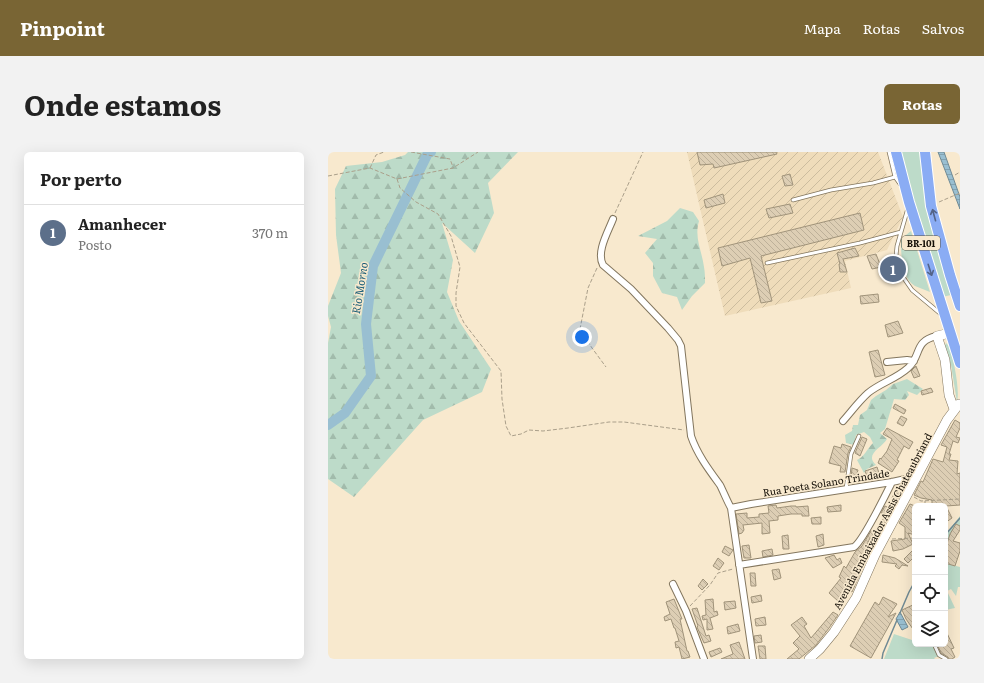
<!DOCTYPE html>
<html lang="pt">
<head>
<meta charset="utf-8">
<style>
  body { margin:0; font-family:Literata,serif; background:#f2f2f2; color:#222 }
  .controls { position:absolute; right:12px; bottom:12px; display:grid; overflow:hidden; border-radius:6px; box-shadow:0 4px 16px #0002 }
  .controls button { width:36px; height:36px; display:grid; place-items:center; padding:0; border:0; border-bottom:1px solid #e0e0e0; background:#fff; color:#222; font:20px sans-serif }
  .you { position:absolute; left:254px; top:185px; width:14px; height:14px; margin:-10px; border:3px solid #fff; border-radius:50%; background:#1a73e8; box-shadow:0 0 0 6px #1a73e833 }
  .badge { display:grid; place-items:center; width:26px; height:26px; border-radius:50%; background:#796534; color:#fff; font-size:13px; font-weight:700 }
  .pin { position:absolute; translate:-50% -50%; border:2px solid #fff; box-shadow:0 1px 4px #0006 }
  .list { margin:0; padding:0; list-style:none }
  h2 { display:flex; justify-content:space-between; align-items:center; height:52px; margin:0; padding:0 16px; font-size:17px }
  h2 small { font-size:13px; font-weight:400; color:#767676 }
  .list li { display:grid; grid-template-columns:26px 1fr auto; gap:12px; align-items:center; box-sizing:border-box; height:56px; padding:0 16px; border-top:1px solid #e0e0e0 }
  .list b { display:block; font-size:15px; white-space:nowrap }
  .list p { margin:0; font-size:13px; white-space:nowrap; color:#767676 }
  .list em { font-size:13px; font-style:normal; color:#767676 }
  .icon { flex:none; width:22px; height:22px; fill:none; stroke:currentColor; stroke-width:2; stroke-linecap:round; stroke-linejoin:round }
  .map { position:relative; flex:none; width:632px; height:507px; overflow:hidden; border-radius:6px }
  header { display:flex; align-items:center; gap:24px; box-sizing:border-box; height:56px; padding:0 20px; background:#796534; color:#fff }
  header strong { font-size:19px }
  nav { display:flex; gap:22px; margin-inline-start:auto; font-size:14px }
  .intro { display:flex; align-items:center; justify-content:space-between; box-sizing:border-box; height:96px; padding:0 24px }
  h1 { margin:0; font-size:28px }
  .button { padding:10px 18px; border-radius:6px; background:#796534; color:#fff; font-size:14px; font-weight:700 }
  main { display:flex; gap:24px; padding:0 24px }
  aside { flex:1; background:#fff; border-radius:6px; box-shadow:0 4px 16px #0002 }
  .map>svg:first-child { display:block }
</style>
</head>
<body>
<header>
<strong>Pinpoint</strong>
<nav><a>Mapa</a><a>Rotas</a><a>Salvos</a></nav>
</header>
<div class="intro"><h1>Onde estamos</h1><a class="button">Rotas</a></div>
<main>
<aside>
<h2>Por perto<small></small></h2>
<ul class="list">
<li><span class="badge" style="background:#5c6f8a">1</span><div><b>Amanhecer</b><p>Posto</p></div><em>370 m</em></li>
</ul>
</aside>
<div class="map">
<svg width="632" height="507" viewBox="0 0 632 507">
  <defs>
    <pattern id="industrial-furrows" width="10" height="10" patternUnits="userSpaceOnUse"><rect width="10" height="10" fill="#efdcba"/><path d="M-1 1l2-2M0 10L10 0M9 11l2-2" fill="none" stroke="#ccbc9e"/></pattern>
    <pattern id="forest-firs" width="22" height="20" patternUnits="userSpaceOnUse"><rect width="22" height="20" fill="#bddbc9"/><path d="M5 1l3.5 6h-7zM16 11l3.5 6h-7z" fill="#a1bbab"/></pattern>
    <pattern id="water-rules" width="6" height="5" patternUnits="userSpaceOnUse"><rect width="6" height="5" fill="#99bfd1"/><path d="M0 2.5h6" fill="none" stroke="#83a3b2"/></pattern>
    <pattern id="building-back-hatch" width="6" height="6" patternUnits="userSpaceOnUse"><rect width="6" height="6" fill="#ddceb4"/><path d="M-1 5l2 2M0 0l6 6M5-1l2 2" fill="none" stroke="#bdb099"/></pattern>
  </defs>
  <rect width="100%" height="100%" fill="#f8e9ce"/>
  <!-- industrial -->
  <path fill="url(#industrial-furrows)" d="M 359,0 L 550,0 L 575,65 L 559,98 L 517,109 L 523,136 L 397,164 Z"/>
  <!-- grass -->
  <path fill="#bddbc9" d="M 571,0 L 592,0 L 599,54 L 623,143 L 614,145 Z
    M 583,79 L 602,140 C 597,138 592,136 587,134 C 573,126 573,101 573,87 Z
    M 618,191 L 621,194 C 626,208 632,238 629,250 L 623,213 L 616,196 Z
    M 632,364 L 632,374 L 628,372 L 617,398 L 617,383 Z
    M 617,411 L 632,415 L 632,435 L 630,435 L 628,444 L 623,437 L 619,439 L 627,456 L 617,458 Z
    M 566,482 L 587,489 L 587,492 L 605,492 L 613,503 L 606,506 L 607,507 L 556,507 Z"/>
  <!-- forest -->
  <path fill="url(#forest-firs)" d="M 80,0 L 190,0 L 160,31 L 166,61 L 147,101 L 114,71 L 125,108 L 119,140 L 131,169 L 163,217 L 154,240 L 95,268 L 26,345 L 0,327 L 0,191 L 3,175 L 0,164 L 0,154 L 13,121 L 8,83 L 7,37 L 18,14 L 54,10 L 77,3 Z
    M 352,56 L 365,60 L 371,69 C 366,86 374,99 376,115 C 377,120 377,126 377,131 L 364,144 L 354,158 L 349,145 L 334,141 L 325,124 L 325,111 L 317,101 L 329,87 L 310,84 L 339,69 Z
    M 579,227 L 595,237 L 589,243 L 579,239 L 581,243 L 577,248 L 566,247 L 557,277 L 552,281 L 559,287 C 554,296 536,302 548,313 L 539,317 L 536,321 L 529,308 C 536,305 539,297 545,291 L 542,285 L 536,280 L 528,283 L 526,293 L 518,291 L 517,283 L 524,279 L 525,273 L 530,273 L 532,263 L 539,258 L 543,248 L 548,244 L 558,238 L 565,232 Z"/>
  <!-- water -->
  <path fill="url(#water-rules)" stroke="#708a94" d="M 610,0 L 616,0 L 632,45 L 632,57 Z
    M 572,460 L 580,475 L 574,478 L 568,467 Z"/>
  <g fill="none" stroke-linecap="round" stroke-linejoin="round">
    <!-- stream -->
    <path stroke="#708a94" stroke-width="1.5" d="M 617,383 L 632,366
      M 572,461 L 581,440 L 587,429
      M 554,507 L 555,501 L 569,468"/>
    <!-- river -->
    <path stroke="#99bfd1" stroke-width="10" d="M 0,273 L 17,261 L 43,224 L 38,172 L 45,114 L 100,1 L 103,0"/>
  </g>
  <!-- building -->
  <path fill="url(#building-back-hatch)" stroke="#a0937a" d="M 369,0 L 448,0 L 449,2 L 386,16 L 385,12 L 372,13 Z
    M 462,22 L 465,33 L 457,34 L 454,24 Z
    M 395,42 L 397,51 L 378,56 L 376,48 Z
    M 462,52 L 465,61 L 441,66 L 438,57 Z
    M 532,61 L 536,78 L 433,104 L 444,149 L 433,151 L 422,106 L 394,114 L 390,96 Z
    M 527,96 L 531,104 L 515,107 L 519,120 L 512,120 L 511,112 L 512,112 L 509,101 Z
    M 548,102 L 553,115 L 544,117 L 539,104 Z
    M 550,142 L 551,150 L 533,152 L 532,144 Z
    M 570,169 L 575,181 L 560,185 L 557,173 Z
    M 550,198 L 557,223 L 547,225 L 541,200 Z
    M 588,214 L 592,224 L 586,226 L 583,219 Z
    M 603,236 L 605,240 L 594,243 L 593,239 Z
    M 567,252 L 578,258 L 576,262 L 565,256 Z
    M 573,264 L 579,267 L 575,274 L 569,271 Z
    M 627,268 L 632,271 L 632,276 L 628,285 L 632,286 L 630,291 L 625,289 L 621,302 L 623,302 L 621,308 L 630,309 L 629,322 L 632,321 L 632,353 L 618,354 L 624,366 L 617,371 L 617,354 L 604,354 L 604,348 L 593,346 L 586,343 L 593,329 L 595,330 L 605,307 L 615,310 L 619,295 L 613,293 Z
    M 559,276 L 585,290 L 581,297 L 576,294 L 569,308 L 571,309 L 564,320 L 550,311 L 552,306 L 553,307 L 559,299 L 564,287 L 555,282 Z
    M 534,285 L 539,287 L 532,304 L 527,301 Z
    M 514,292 L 523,295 L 520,301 L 517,320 L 512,320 L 513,314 L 501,311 L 506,294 L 513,296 Z
    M 549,315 L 551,321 L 539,324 L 537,319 Z
    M 524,316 L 530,318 L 527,328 L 523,326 Z
    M 575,332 L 577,333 L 548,389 L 542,386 L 538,395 L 543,397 L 524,440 L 521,438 L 510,449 L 501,441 L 513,426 L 511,425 L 516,414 L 518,416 L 527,400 L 534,394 L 543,379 L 547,381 L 558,362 L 553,361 L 557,354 L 563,357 L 568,347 L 564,346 L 567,340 L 569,341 L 573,333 Z
    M 582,352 L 587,354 L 587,383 L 580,381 L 585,392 L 575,397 L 565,399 L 563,389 L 577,387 L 577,375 L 571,371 Z
    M 448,353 L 449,356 L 463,354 L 468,354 L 468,355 L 480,354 L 481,364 L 474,364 L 474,362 L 463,362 L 450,364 L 450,368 L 441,369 L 442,381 L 434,382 L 434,371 L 415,373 L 416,378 L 414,381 L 411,382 L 408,362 L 419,361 L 419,366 L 431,365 L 431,362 L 441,361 L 440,354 Z
    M 513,353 L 513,359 L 500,360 L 499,355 Z
    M 493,365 L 493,372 L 484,372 L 483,366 Z
    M 628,372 L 632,374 L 632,378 L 625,389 L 632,391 L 632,399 L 627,414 L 617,411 L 617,398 L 622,382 Z
    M 495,382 L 496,393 L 490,395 L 488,384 Z
    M 460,383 L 461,397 L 455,397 L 454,384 Z
    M 421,393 L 423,406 L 416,406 L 414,394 Z
    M 397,394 L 405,398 L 401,404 L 394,400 Z
    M 587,396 L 587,404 L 580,411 L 576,407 Z
    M 444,397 L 445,403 L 435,405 L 434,399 Z
    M 506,403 L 509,408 L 512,406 L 514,411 L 505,416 L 497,406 Z
    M 555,403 L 567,406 L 580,414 L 574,413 L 571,417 L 567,414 L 569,412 L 554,410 Z
    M 390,406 L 396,411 L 391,418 L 385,414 Z
    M 451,417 L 453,426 L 446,428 L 444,418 Z
    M 422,421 L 427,421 L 428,434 L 423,434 Z
    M 375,427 L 380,432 L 374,438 L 370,434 Z
    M 433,443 L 434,449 L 424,451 L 423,445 Z
    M 555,445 L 569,452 L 560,465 L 568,461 L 543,506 L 522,494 L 547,450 L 551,453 Z
    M 346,447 L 354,467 L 352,467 L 359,499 L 360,499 L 362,505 L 354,507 L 351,495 L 348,496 L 347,490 L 351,489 L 347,476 L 346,476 L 343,467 L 337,469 L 336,465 L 342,462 L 338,450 Z
    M 385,447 L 386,460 L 389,459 L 390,463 L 382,466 L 385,477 L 379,478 L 379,467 L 375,468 L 374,464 L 378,463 L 377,448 Z
    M 407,449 L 408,456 L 397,458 L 396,450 Z
    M 587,452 L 587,480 L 578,467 L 574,458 Z
    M 369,456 L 378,484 L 381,483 L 383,489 L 376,491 L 369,475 L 370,474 L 364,457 Z
    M 505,460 L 510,463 L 501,476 L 488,493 L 471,507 L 459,507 L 471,497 L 465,491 L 472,484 L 463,473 L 474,465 L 479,472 L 476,474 L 483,486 Z
    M 437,465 L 438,473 L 428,474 L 427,467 Z
    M 410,472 L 412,479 L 400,482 L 399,475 Z
    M 617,477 L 626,496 L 623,497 L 627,505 L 624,507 L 621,507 L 620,505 L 613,501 L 609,492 L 617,492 Z
    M 433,483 L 434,490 L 427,491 L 426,484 Z
    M 411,490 L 417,507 L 393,507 L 405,502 L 402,493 Z
    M 430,494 L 437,494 L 438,507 L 432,507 Z
    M 392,496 L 394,500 L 383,505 L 381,500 Z"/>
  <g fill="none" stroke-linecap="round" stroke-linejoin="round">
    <defs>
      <path id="service" d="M 561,0 L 567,25 L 572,32
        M 465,48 L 503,38 L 545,31 L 567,25
        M 580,56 L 569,94 L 568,104 L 575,125 L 584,138 L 614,163
        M 439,111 L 532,91 L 573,80
        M 518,337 L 523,302 L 531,284
        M 606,492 L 611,503 L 618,507"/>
      <path id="minor" d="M 285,67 C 280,80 268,100 275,113 L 303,137 L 340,176 L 350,188 L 353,194 L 363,284 C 369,302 381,318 392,333 C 396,341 399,349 403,356 L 425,507
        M 559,210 L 579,208 L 586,209
        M 515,269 C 523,260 531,249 540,241 C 552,231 568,227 580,216 C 594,204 585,189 609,184
        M 403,356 L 423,352 L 564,330 L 582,326 L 590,320
        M 411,413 L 526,395 C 535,389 558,342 564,330
        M 345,432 L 358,459 L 376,507"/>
      <path id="secondary" d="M 622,181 L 609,184 L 617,208 L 621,243 L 626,257
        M 481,507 L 492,497 L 506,480 L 528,446 L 547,403 L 619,268 L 631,252"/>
      <path id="trunk" d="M 568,0 L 581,50 L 632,211
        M 597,0 L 603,54 L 622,123 L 632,154"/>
    </defs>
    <!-- service casing -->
    <use href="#service" stroke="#83765e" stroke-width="4.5"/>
    <!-- minor casing -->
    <use href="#minor" stroke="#83765e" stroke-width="8"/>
    <!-- secondary casing -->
    <use href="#secondary" stroke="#83765e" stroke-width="10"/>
    <!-- trunk casing -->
    <use href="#trunk" stroke="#fff" stroke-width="12"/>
    <!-- path -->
    <path stroke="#aa9f8a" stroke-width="1" stroke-dasharray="4 2" stroke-linecap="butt" d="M 83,0 L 122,7 L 125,15
      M 42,16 L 48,3 L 56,0
      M 627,23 L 632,20
      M 0,24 L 42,16 L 69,27 L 125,16 L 150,0
      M 69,27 L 72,36 L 88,50 L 110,62 L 123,84 L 132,115 L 128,141 L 128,154 L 136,171 L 173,219 L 174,247 L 178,274 L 183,284 L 193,282 L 201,278 L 215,279 L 240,276 L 281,270 L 296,270 L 356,278
      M 611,50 L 632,41
      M 287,61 L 315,0
      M 269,116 L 260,136 L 252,177 L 264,196 L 278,215
      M 586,345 L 593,349 L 632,347
      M 597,349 L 597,354
      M 564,387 L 587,386
      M 362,454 L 382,433 L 390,421 L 405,417"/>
    <!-- service -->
    <use href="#service" stroke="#fff" stroke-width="3"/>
    <!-- minor -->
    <use href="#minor" stroke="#fff" stroke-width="6"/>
    <!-- secondary -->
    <use href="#secondary" stroke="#fff" stroke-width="9"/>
    <!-- trunk -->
    <use href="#trunk" stroke="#8aacf4" stroke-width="10"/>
  </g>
  <!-- one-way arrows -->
  <defs><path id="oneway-shaft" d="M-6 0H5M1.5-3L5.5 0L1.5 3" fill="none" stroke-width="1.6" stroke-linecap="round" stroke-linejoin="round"/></defs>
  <g stroke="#546488">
    <use href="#oneway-shaft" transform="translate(606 63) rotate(-105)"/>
    <use href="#oneway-shaft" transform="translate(602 118) rotate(72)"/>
  </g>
  <g text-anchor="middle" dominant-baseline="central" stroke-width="3" stroke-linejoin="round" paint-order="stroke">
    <!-- shield labels -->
    <rect fill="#f8e9ce" stroke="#574f41" stroke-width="1" x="574" y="84" width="38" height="14" rx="3"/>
    <g font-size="9" font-weight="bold" fill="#120d05">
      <text x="593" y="91">BR-101</text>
    </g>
    <!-- street labels -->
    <g font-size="10" fill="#120d05" stroke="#f8e9ce">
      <text transform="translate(498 330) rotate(-9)">Rua Poeta Solano Trindade</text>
      <text transform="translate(554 369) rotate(-62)">Avenida Embaixador Assis Chateaubriand</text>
    </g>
    <!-- water labels -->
    <g font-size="11" font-style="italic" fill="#195d77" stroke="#f8e9ce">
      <text transform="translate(31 136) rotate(-81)">Rio Morno</text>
    </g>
  </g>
</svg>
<div class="controls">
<button>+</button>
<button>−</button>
<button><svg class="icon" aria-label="locate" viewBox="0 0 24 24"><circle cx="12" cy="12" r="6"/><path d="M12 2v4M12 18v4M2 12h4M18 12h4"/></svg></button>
<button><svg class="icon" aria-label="layers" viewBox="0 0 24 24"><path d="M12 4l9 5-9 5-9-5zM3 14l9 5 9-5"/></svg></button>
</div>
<div class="you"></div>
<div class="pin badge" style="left:565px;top:117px;background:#5c6f8a">1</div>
</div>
</main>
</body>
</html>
